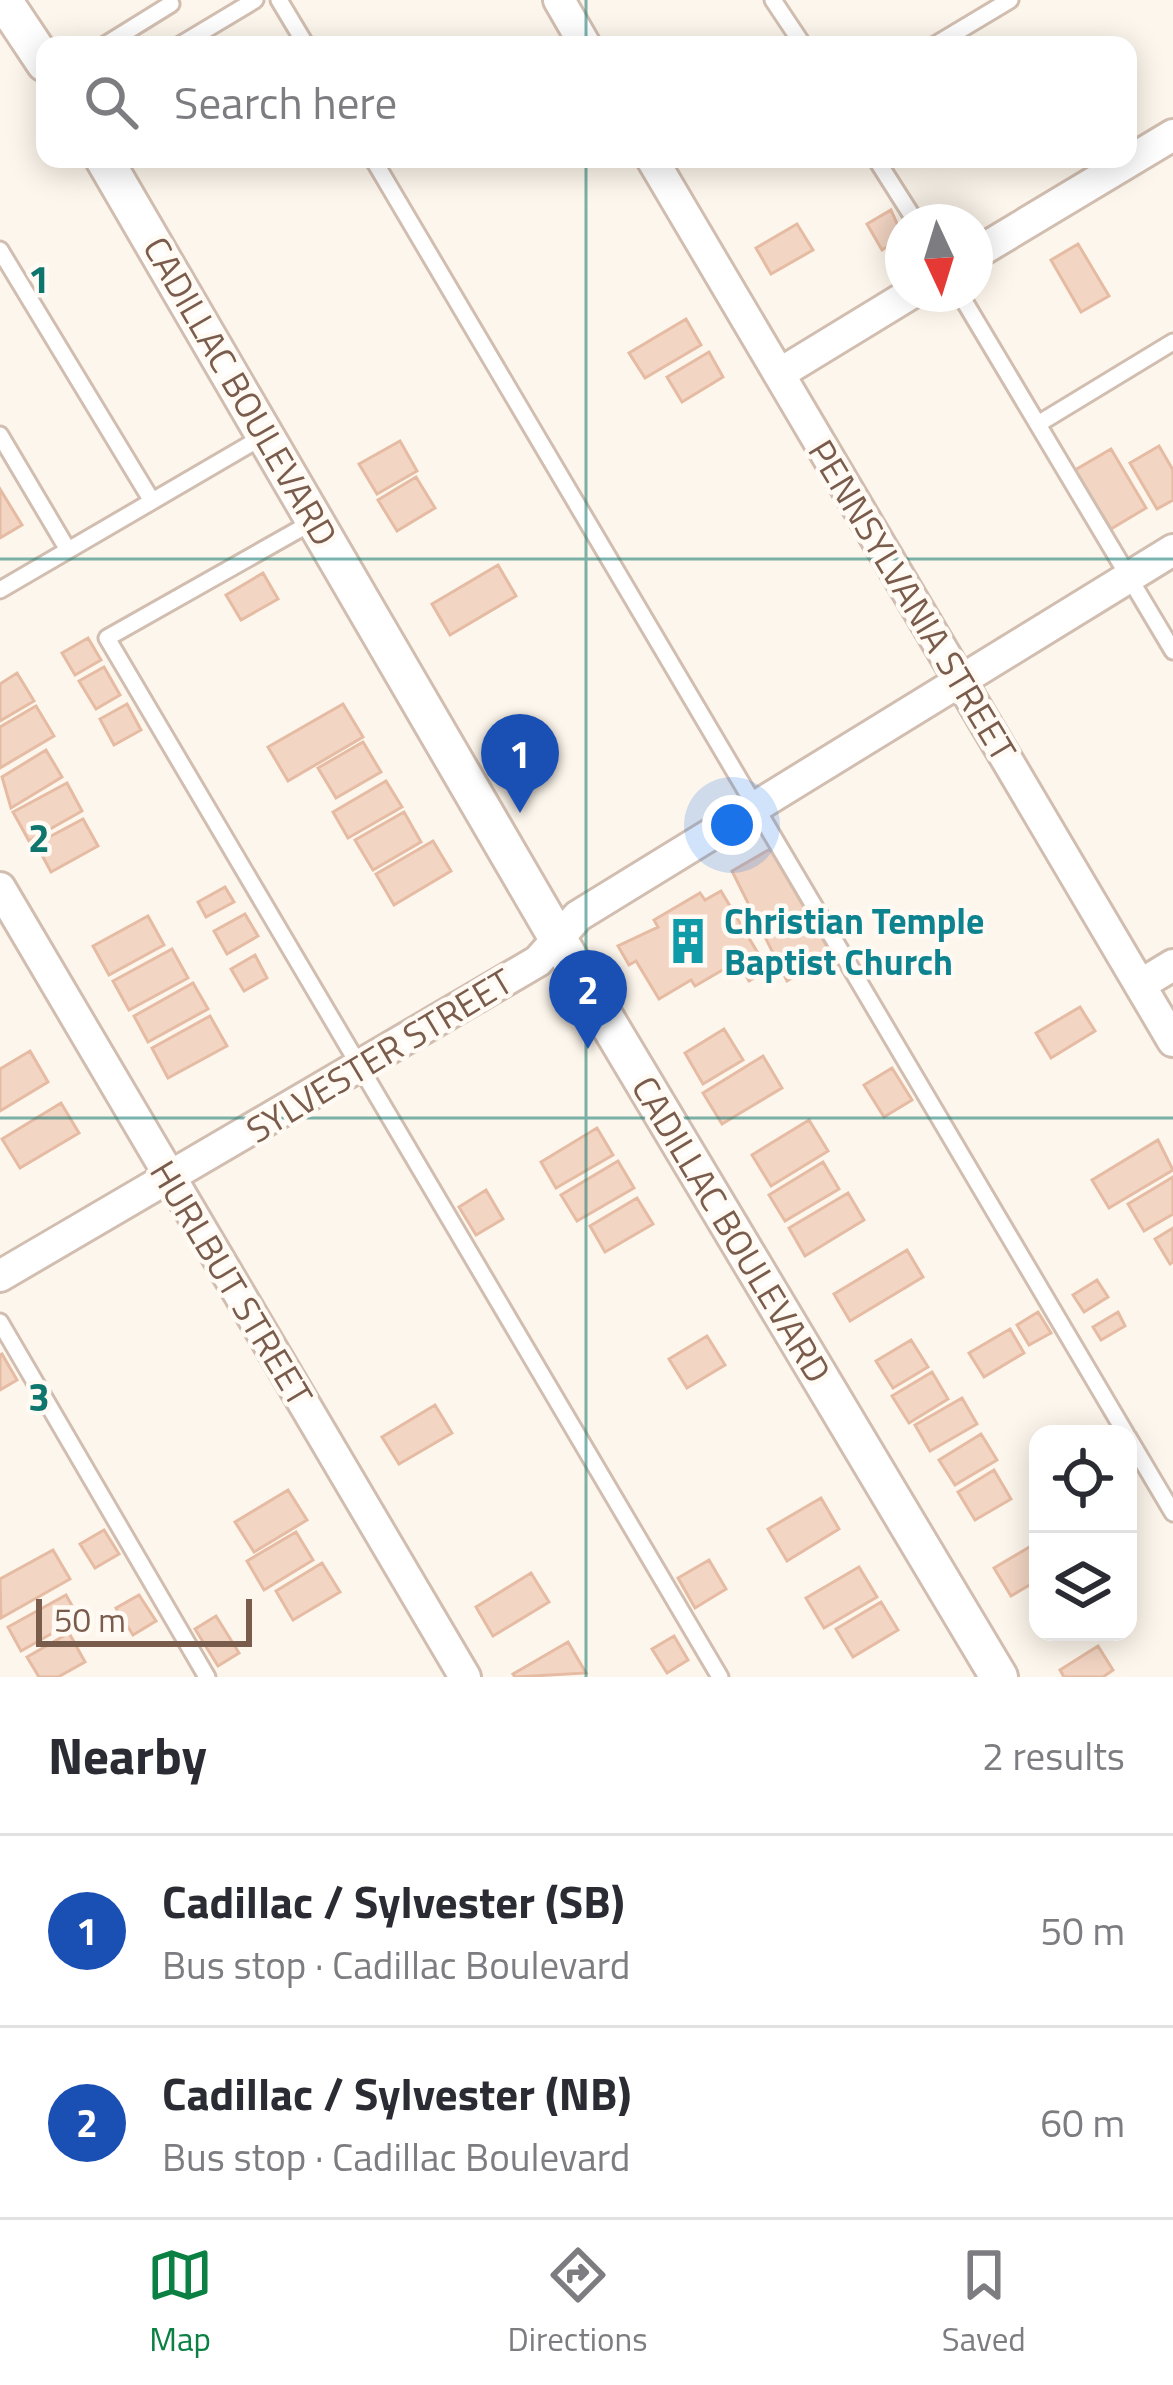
<!DOCTYPE html>
<html lang="en">
<head>
<meta charset="utf-8">
<style>
  body { margin:0; font-family:"Titillium Web",sans-serif; background:#f2f2f3; color:#2b2b33 }
  .controls { position:absolute; right:36px; bottom:36px; display:grid; overflow:hidden; border-radius:24px; box-shadow:0 6px 30px #0003 }
  .controls button { width:108px; height:108px; display:grid; place-items:center; padding:0; border:0; border-bottom:3px solid #e1e1e2; background:#fff; color:#2b2b33; font:60px sans-serif }
  .compass { position:absolute; left:885px; top:204px; width:108px; height:108px; border-radius:50%; background:#fff; box-shadow:0 6px 30px #0003; rotate:176deg }
  .scale { position:absolute; left:36px; bottom:30px; width:216px; box-sizing:border-box; padding-left:12px; border:6px solid #7a5c4d; border-top:0; font-size:33px; line-height:42px; white-space:nowrap; color:#7a5c4d; -webkit-text-stroke:9px #fffaf3; paint-order:stroke }
  .you { position:absolute; left:732px; top:825px; width:42px; height:42px; margin:-30px; border:9px solid #fff; border-radius:50%; background:#1a73e8; box-shadow:0 0 0 18px #1a73e833 }
  .badge { display:grid; place-items:center; width:78px; height:78px; border-radius:50%; background:#0b8043; color:#fff; font-size:39px; font-weight:700 }
  .pin { position:absolute; translate:-50% -99px; filter:drop-shadow(0 3px 6px #0008) }
  .pin::after { content:''; position:absolute; top:63px; width:42px; height:36px; background:inherit; clip-path:polygon(0 0,100% 0,50% 100%) }
  .list { margin:0; padding:0; list-style:none }
  h2 { display:flex; justify-content:space-between; align-items:center; height:156px; margin:0; padding:0 48px; font-size:51px }
  h2 small { font-size:39px; font-weight:400; color:#7c7c81 }
  .list li { display:grid; grid-template-columns:78px 1fr auto; gap:36px; align-items:center; box-sizing:border-box; height:192px; padding:0 48px; border-top:3px solid #e1e1e2 }
  .list b { display:block; font-size:45px; white-space:nowrap }
  .list p { margin:0; font-size:39px; white-space:nowrap; color:#7c7c81 }
  .list em { font-size:39px; font-style:normal; color:#7c7c81 }
  .icon { flex:none; width:66px; height:66px; fill:none; stroke:currentColor; stroke-width:2; stroke-linecap:round; stroke-linejoin:round }
  .map { position:relative; flex:none; width:1173px; height:1677px; overflow:hidden }
  .search { position:absolute; background:#fff; box-shadow:0 6px 30px #0003; left:36px; right:36px; top:36px; height:132px; display:flex; align-items:center; gap:30px; box-sizing:border-box; padding:0 42px; border-radius:24px; color:#7c7c81; font-size:45px }
  .sheet { height:540px; background:#fff }
  nav { display:flex; justify-content:space-around; align-items:center; box-sizing:border-box; height:168px; border-top:3px solid #e1e1e2; background:#fff; font-size:33px; color:#7c7c81 }
  nav a { display:grid; justify-items:center; gap:6px }
  nav .on { color:#0b8043 }
  .map>svg:first-child { display:block }
</style>
</head>
<body>
<div class="map">
<svg width="1173" height="1677" viewBox="0 0 1173 1677">
  <rect width="100%" height="100%" fill="#fdf6ec"/>
  <!-- building -->
  <path fill="#f3d5c3" stroke="#e6bba3" stroke-width="3" d="M 891,210 L 903,237 L 882,250 L 867,224 Z
    M 797,224 L 813,250 L 771,274 L 756,248 Z
    M 1078,244 L 1109,296 L 1081,312 L 1051,260 Z
    M 686,319 L 701,345 L 645,378 L 629,353 Z
    M 709,352 L 723,377 L 682,402 L 667,377 Z
    M 400,441 L 417,471 L 377,494 L 359,464 Z
    M 1159,446 L 1173,470 L 1173,500 L 1157,509 L 1130,463 Z
    M 1111,449 L 1146,508 L 1111,529 L 1075,470 Z
    M 416,477 L 435,508 L 397,531 L 378,500 Z
    M 0,489 L 22,525 L 0,538 Z
    M 498,565 L 516,596 L 450,635 L 432,604 Z
    M 263,573 L 278,599 L 241,620 L 226,595 Z
    M 88,638 L 101,660 L 75,675 L 62,653 Z
    M 104,667 L 120,695 L 96,709 L 79,681 Z
    M 17,673 L 34,701 L 0,721 L 0,684 Z
    M 127,704 L 141,730 L 114,745 L 100,719 Z
    M 343,704 L 363,737 L 288,781 L 268,747 Z
    M 36,706 L 54,736 L 0,768 L 0,727 Z
    M 363,742 L 381,772 L 336,798 L 318,768 Z
    M 46,750 L 62,777 L 11,808 L 2,777 Z
    M 386,781 L 402,807 L 348,838 L 333,812 Z
    M 67,783 L 82,811 L 29,841 L 13,812 Z
    M 404,812 L 421,842 L 373,870 L 355,840 Z
    M 83,819 L 98,846 L 51,872 L 36,844 Z
    M 433,841 L 451,871 L 394,905 L 376,874 Z
    M 770,849 L 832,955 L 787,981 L 732,871 Z
    M 225,887 L 234,902 L 206,917 L 198,902 Z
    M 721,891 L 768,970 L 749,981 L 738,961 L 695,986 L 691,980 L 659,999 L 636,961 L 629,965 L 618,946 L 658,927 L 654,920 L 700,893 L 705,900 Z
    M 245,914 L 258,936 L 227,954 L 214,931 Z
    M 148,916 L 164,945 L 109,975 L 93,946 Z
    M 172,949 L 188,978 L 129,1010 L 113,981 Z
    M 255,955 L 267,978 L 244,991 L 231,969 Z
    M 193,983 L 208,1009 L 148,1042 L 134,1016 Z
    M 1080,1007 L 1095,1031 L 1051,1058 L 1036,1033 Z
    M 210,1016 L 227,1046 L 168,1078 L 152,1048 Z
    M 724,1029 L 743,1060 L 703,1084 L 685,1053 Z
    M 30,1051 L 48,1082 L 0,1111 L 0,1069 Z
    M 763,1056 L 782,1088 L 722,1124 L 703,1093 Z
    M 892,1068 L 912,1100 L 884,1117 L 864,1085 Z
    M 61,1103 L 79,1133 L 20,1168 L 2,1139 Z
    M 809,1120 L 828,1151 L 771,1186 L 752,1155 Z
    M 597,1128 L 613,1155 L 556,1188 L 541,1162 Z
    M 1158,1140 L 1173,1170 L 1109,1208 L 1092,1180 Z
    M 618,1161 L 634,1188 L 577,1221 L 561,1195 Z
    M 823,1162 L 839,1189 L 785,1221 L 769,1195 Z
    M 1173,1177 L 1173,1214 L 1144,1231 L 1128,1204 Z
    M 486,1190 L 503,1219 L 476,1235 L 459,1207 Z
    M 848,1193 L 864,1220 L 805,1256 L 789,1228 Z
    M 637,1198 L 653,1224 L 605,1252 L 590,1226 Z
    M 1173,1228 L 1173,1262 L 1170,1264 L 1155,1239 Z
    M 907,1250 L 923,1277 L 850,1321 L 834,1294 Z
    M 1097,1280 L 1108,1297 L 1084,1312 L 1073,1295 Z
    M 1038,1312 L 1051,1333 L 1029,1345 L 1017,1325 Z
    M 1118,1312 L 1125,1326 L 1101,1340 L 1093,1327 Z
    M 1010,1329 L 1024,1353 L 984,1377 L 969,1353 Z
    M 707,1336 L 725,1365 L 687,1388 L 669,1359 Z
    M 911,1340 L 928,1367 L 893,1388 L 876,1361 Z
    M 2,1354 L 17,1380 L 0,1390 L 0,1355 Z
    M 932,1372 L 948,1399 L 909,1423 L 892,1396 Z
    M 962,1398 L 977,1424 L 930,1451 L 915,1425 Z
    M 435,1405 L 452,1433 L 399,1464 L 382,1437 Z
    M 981,1434 L 997,1460 L 955,1485 L 939,1460 Z
    M 994,1470 L 1011,1499 L 975,1520 L 958,1492 Z
    M 288,1490 L 307,1520 L 254,1552 L 235,1522 Z
    M 821,1498 L 839,1529 L 787,1561 L 768,1529 Z
    M 104,1530 L 119,1554 L 95,1568 L 80,1544 Z
    M 296,1532 L 313,1560 L 264,1590 L 247,1561 Z
    M 1038,1542 L 1038,1580 L 1011,1596 L 994,1568 Z
    M 53,1550 L 70,1579 L 1,1618 L 0,1579 Z
    M 709,1560 L 726,1589 L 695,1608 L 678,1578 Z
    M 322,1563 L 340,1592 L 293,1620 L 276,1591 Z
    M 859,1567 L 877,1597 L 824,1628 L 806,1598 Z
    M 531,1573 L 549,1602 L 493,1636 L 476,1607 Z
    M 66,1595 L 79,1618 L 21,1651 L 8,1627 Z
    M 139,1595 L 156,1621 L 133,1635 L 116,1608 Z
    M 881,1602 L 898,1630 L 853,1657 L 836,1629 Z
    M 216,1616 L 239,1653 L 218,1666 L 195,1629 Z
    M 69,1633 L 85,1662 L 58,1677 L 39,1677 L 27,1657 Z
    M 674,1636 L 688,1660 L 667,1673 L 652,1649 Z
    M 568,1642 L 586,1673 L 515,1677 L 513,1674 Z
    M 1098,1646 L 1113,1670 L 1103,1677 L 1064,1677 L 1060,1670 Z"/>
  <g fill="none" stroke-linecap="round" stroke-linejoin="round">
    <defs>
      <path id="service" d="M 279,0 L 306,45
        M 773,0 L 803,45
        M 105,45 L 171,4
        M 180,45 L 255,0
        M 935,45 L 1010,0
        M 373,159 L 1126,1434
        M 876,159 L 916,222
        M 0,250 L 152,501
        M 960,294 L 1173,651
        M 1038,424 L 1173,342
        M 0,435 L 68,550
        M 314,521 L 107,638 L 720,1677
        M 0,590 L 264,436
        M 0,1322 L 207,1677
        M 1128,1437 L 1173,1513"/>
      <path id="minor" d="M 559,0 L 585,45
        M 652,159 L 1173,1041
        M 975,254 L 1173,135
        M 779,374 L 910,294
        M 0,888 L 465,1677
        M 1140,985 L 1173,965
        M 0,1276 L 538,961 L 578,916 L 1173,550"/>
      <path id="tertiary" d="M 3,0 L 45,63
        M 104,159 L 558,939 L 999,1677"/>
    </defs>
    <!-- service casing -->
    <use href="#service" stroke="#d1beb0" stroke-width="21"/>
    <!-- minor casing -->
    <use href="#minor" stroke="#d1beb0" stroke-width="36"/>
    <!-- tertiary casing -->
    <use href="#tertiary" stroke="#d1beb0" stroke-width="42"/>
    <!-- service -->
    <use href="#service" stroke="#fff" stroke-width="15"/>
    <!-- minor -->
    <use href="#minor" stroke="#fff" stroke-width="30"/>
    <!-- tertiary -->
    <use href="#tertiary" stroke="#fff" stroke-width="36"/>
  </g>
  <!-- grid -->
  <path fill="none" stroke="#0f766e" stroke-width="3" stroke-opacity="0.55" d="M 586,0 L 586,45M 586,159 L 586,1677M 0,559 L 1173,559M 0,1118 L 1173,1118"/>
  <!-- icons -->
  <defs>
    <symbol id="building-bare" viewBox="-9 -9 18 18"><path d="M-4-6H4V6H1V3H-1V6H-4ZM-2.5-4.3h1.7v1.8h-1.7ZM.8-4.3h1.7v1.8H.8ZM-2.5-1h1.7V.8h-1.7ZM.8-1h1.7V.8H.8Z" fill="#0f9aa8" stroke="#fffaf3" stroke-width="2.5" paint-order="stroke"/></symbol>
  </defs>
  <g fill-rule="evenodd">
    <use href="#building-bare" x="655" y="908" width="66" height="66"/>
  </g>
  <g text-anchor="middle" dominant-baseline="central" stroke-width="9" stroke-linejoin="round" paint-order="stroke">
    <!-- street labels -->
    <g font-size="36" fill="#7a5c4d" stroke="#fffaf3">
      <text transform="translate(241 391) rotate(60)">CADILLAC BOULEVARD</text>
      <text transform="translate(913 600) rotate(59)">PENNSYLVANIA STREET</text>
      <text transform="translate(379 1055) rotate(-31)">SYLVESTER STREET</text>
      <text transform="translate(732 1229) rotate(59)">CADILLAC BOULEVARD</text>
      <text transform="translate(232 1283) rotate(59)">HURLBUT STREET</text>
    </g>
    <!-- culture labels -->
    <g font-size="36" font-weight="bold" fill="#0d838f" stroke="#fffaf3" text-anchor="start">
      <text x="724" y="920">Christian Temple<tspan x="724" dy="41">Baptist Church</tspan></text>
    </g>
  </g>
  <g font-size="39" text-anchor="middle" font-weight="bold" fill="#0f766e" stroke="#fffaf3" stroke-width="9" stroke-linejoin="round" paint-order="stroke">
    <text x="39" y="293">1</text>
    <text x="39" y="852">2</text>
    <text x="39" y="1411">3</text>
  </g>
</svg>
<div class="controls">
<button><svg class="icon" aria-label="locate" viewBox="0 0 24 24"><circle cx="12" cy="12" r="6"/><path d="M12 2v4M12 18v4M2 12h4M18 12h4"/></svg></button>
<button><svg class="icon" aria-label="layers" viewBox="0 0 24 24"><path d="M12 4l9 5-9 5-9-5zM3 14l9 5 9-5"/></svg></button>
</div>
<svg class="compass" viewBox="-18 -18 36 36"><path d="M0-13l5 13h-10z" fill="#e53935"/><path d="M0 13l5-13h-10z" fill="#7c7c81"/></svg>
<div class="scale">50 m</div>
<div class="you"></div>
<div class="pin badge" style="left:520px;top:813px;background:#1a4fb4">1</div>
<div class="pin badge" style="left:588px;top:1049px;background:#1a4fb4">2</div>
<div class="search"><svg class="icon" aria-label="search" viewBox="0 0 24 24"><circle cx="10" cy="10" r="6"/><path d="M15 15l6 6"/></svg>Search here</div>
</div>
<section class="sheet">
<h2>Nearby<small>2 results</small></h2>
<ul class="list">
<li><span class="badge" style="background:#1a4fb4">1</span><div><b>Cadillac / Sylvester (SB)</b><p>Bus stop · Cadillac Boulevard</p></div><em>50 m</em></li>
<li><span class="badge" style="background:#1a4fb4">2</span><div><b>Cadillac / Sylvester (NB)</b><p>Bus stop · Cadillac Boulevard</p></div><em>60 m</em></li>
</ul>
</section>
<nav>
<a class="on"><svg class="icon" aria-label="map" viewBox="0 0 24 24"><path d="M3 6l6-2 6 2 6-2v14l-6 2-6-2-6 2zM9 4v14M15 6v14"/></svg>Map</a>
<a><svg class="icon" aria-label="directions" viewBox="0 0 24 24"><path d="M12 3l9 9-9 9-9-9zM9 14v-3h6M13 9l2 2-2 2"/></svg>Directions</a>
<a><svg class="icon" aria-label="saved" viewBox="0 0 24 24"><path d="M7 4h10v16l-5-4-5 4z"/></svg>Saved</a>
</nav>
</body>
</html>
